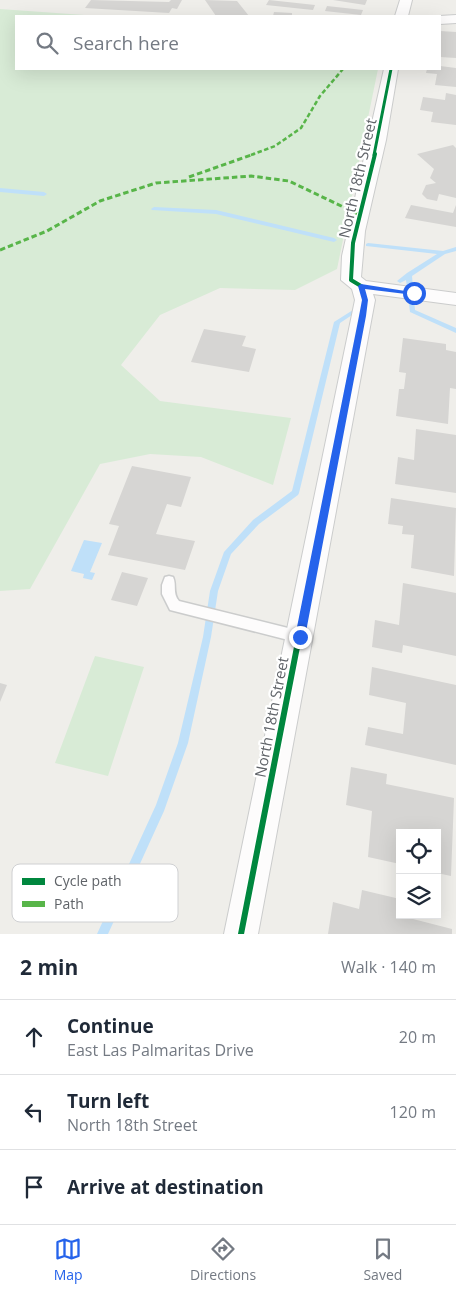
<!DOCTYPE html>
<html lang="en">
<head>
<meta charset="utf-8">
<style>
  body { margin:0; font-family:"Open Sans",sans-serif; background:#f6f6f7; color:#1f2937 }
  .controls { position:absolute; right:15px; bottom:15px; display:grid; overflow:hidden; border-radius:0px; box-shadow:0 5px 20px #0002 }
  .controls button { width:45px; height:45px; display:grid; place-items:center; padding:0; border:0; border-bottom:1px solid #e0e1e3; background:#fff; color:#1f2937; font:25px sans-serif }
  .stop { position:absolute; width:15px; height:15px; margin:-11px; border:4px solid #2563eb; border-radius:50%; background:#fff }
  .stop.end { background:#2563eb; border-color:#fff; box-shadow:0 1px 5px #0008 }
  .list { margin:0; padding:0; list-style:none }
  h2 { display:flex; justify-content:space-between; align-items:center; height:65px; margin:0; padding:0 20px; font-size:21px }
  h2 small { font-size:16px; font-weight:400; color:#747a83 }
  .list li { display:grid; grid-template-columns:32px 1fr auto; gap:15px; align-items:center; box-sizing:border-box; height:75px; padding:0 20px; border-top:1px solid #e0e1e3 }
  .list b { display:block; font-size:19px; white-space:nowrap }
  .list p { margin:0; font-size:16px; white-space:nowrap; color:#747a83 }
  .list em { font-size:16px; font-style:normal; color:#747a83 }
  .icon { flex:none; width:28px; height:28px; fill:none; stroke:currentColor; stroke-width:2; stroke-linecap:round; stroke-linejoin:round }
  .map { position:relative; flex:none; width:456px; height:934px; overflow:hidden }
  .search { position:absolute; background:#fff; box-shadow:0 5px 20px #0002; left:15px; right:15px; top:15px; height:55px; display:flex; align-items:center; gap:12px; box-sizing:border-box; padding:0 18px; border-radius:0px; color:#747a83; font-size:19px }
  .sheet { height:290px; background:#fff }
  nav { display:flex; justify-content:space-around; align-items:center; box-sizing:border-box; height:70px; border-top:1px solid #e0e1e3; background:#fff; font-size:14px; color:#747a83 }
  nav a { display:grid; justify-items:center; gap:2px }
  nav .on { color:#2563eb }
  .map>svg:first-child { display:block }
</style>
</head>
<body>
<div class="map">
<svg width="456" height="934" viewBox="0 0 456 934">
  <rect width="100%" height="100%" fill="#efeeea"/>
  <!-- green -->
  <path fill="#d8ebd6" d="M 0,9 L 98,16 L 16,16 L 16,69 L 378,69 L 337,269 L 295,290 L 220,288 L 160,315 L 121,365 L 160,401 L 291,418 L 273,485 L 201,457 L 150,454 L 100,464 L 30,589 L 0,591 Z
    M 95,656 L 144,667 L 108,776 L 55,763 Z"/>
  <!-- water -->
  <path fill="#bfe0f9" d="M 84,540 L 102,543 L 90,572 L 95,573 L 92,580 L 83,578 L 84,574 L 71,571 Z"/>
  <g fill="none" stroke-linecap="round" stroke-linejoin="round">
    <!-- stream -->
    <path fill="#bfe0f9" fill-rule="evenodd" d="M 0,188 L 44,192 L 47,194 L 44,196 L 0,192 Z
      M 154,207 L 216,210 L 334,238 L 337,240 L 334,242 L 216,214 L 152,210 L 151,209 Z
      M 368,243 L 443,251 L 456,247 L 456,251 L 445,254 L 412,276 L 415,310 L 456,328 L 456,333 L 410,312 L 406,280 L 400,283 L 397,281 L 407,273 L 437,254 L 366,246 L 366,244 Z
      M 353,310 L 356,312 L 355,313 L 340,323 L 299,493 L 298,495 L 259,524 L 231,554 L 218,591 L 211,637 L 188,743 L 164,811 L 108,934 L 97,934 L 156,805 L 178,743 L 203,637 L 210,591 L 224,552 L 253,520 L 292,491 L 334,322 Z"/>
  </g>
  <!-- building -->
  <path fill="#d6d5d3" d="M 91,0 L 169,2 L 171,0 L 182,0 L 177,9 L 172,8 L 169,13 L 85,8 Z
    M 205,0 L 237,1 L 249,16 L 216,16 Z
    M 269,0 L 315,5 L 313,10 L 266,5 Z
    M 333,0 L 367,0 L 365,5 Z
    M 327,6 L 363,10 L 361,15 L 325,11 Z
    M 274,12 L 292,13 L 292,16 L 273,16 Z
    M 440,31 L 456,32 L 456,58 L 440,57 Z
    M 440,66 L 456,68 L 456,87 L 435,85 L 437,74 L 426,73 L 427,69 L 440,69 Z
    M 446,93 L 456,95 L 456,125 L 431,122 L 433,112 L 420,110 L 423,97 L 445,100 Z
    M 453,145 L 456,148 L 456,198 L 439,194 L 437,201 L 427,199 L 422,194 L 426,185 L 436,183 L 430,178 L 434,169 L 417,154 Z
    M 411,205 L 453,213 L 456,205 L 456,227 L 405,218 Z
    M 204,329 L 246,336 L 242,346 L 256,349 L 249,372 L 191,362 Z
    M 403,338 L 446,344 L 446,350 L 456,352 L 456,389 L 450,388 L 448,424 L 396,416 L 399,389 L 404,389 L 406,373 L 399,372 Z
    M 416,429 L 456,435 L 456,493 L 395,484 L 398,457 L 414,460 Z
    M 132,466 L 191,477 L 181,507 L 167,504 L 156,534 L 195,541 L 185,570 L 108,555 L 119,526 L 109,524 Z
    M 391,498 L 456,508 L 454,576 L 411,568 L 414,535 L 402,534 L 403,526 L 388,524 Z
    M 122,572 L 148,578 L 137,606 L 111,600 Z
    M 403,583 L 456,593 L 456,656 L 403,645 L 402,653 L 372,647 L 375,620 L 399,625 Z
    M 372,667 L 456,685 L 456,765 L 365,745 L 368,727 L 403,734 L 406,703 L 369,695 Z
    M 0,683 L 7,685 L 0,702 Z
    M 351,767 L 387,774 L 386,784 L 454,798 L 451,876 L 437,873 L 437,833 L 400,833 L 400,864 L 368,857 L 372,811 L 346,805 Z
    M 362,890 L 400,899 L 400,915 L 414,915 L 413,919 L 452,929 L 452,934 L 328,934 L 333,902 L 359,909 Z"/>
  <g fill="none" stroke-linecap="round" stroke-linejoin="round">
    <defs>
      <path id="service" d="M 169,576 L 173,577 C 177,585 172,593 179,601 L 300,631 L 305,633 L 307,637 L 305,641 L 300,643 L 170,610 L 162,594 L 162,585 L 165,577 Z"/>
      <path id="minor" d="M 400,0 L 412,0 L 408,16 L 395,16 Z
        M 456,15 L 456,23 L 440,24 L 439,16 Z
        M 384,69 L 398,69 L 386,140 L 365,231 L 361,277 L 366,281 L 456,293 L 456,305 L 373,294 L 375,300 L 372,316 L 258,934 L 224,934 L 355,300 L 352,289 L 341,280 L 342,256 Z"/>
    </defs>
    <!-- service casing -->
    <use href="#service" stroke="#cbcccc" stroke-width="3"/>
    <!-- minor casing -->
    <use href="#minor" stroke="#cbcccc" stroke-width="2"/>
    <!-- service -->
    <use href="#service" fill="#fdfcfc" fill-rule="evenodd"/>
    <!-- minor -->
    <use href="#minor" fill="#fdfcfc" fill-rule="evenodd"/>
    <!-- quiet-far1 -->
    <path stroke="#58b549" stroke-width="2.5" stroke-dasharray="4.5 2.5" stroke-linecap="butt" d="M 251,155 L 275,146 L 301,128 L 320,96 L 343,69"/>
    <!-- quiet -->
    <path stroke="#58b549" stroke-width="3" stroke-dasharray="5.5 3" stroke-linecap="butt" d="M 189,177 L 254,154
      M 0,250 L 47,231 L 100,201 L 156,183 L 251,176 L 289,181 L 360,215"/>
    <defs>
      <path id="cycleway-far3" d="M 374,155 L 391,69"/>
      <path id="cycleway-far2" d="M 355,353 L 365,300 L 361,286 L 351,280 L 353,243 L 375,154"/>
      <path id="cycleway-far1" d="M 305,607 L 355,352"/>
      <path id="cycleway" d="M 241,934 L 305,606"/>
    </defs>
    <!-- cycleway-far3 casing -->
    <use href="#cycleway-far3" stroke="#fff" stroke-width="5"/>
    <!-- cycleway-far2 casing -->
    <use href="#cycleway-far2" stroke="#fff" stroke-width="6"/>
    <!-- cycleway-far1 casing -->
    <use href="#cycleway-far1" stroke="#fff" stroke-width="8"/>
    <!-- cycleway casing -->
    <use href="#cycleway" stroke="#fff" stroke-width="9"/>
    <!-- cycleway-far3 -->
    <use href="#cycleway-far3" stroke="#00873e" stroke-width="3"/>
    <!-- cycleway-far2 -->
    <use href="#cycleway-far2" stroke="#00873e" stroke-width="4"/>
    <!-- cycleway-far1 -->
    <use href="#cycleway-far1" stroke="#00873e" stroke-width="5"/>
    <!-- cycleway -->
    <use href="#cycleway" stroke="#00873e" stroke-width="6"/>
  </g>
  <!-- route -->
  <path fill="#2563eb" d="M 361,284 L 418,293 L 414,295 L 365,289 L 368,300 L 366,316 L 305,637 L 300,641 L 295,637 L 359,316 L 362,300 L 358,286 Z"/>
  <g text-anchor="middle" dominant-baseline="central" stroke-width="4.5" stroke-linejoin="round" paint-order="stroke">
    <!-- street labels -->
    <g font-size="15" fill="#5f6368" stroke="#fff">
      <text transform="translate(357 178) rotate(-77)">North 18th Street</text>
      <text transform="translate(271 717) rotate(-79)">North 18th Street</text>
    </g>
  </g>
  <!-- legend -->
  <rect x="12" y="864" width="166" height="58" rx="8" fill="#fff" stroke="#cfd0d2" stroke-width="1"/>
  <rect x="22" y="878" width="23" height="7" fill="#00873e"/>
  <rect x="22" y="901" width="23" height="6" fill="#58b549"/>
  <g font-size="14" fill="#5f6368">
    <text x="54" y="886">Cycle path</text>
    <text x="54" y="909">Path</text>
  </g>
</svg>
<div class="controls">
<button><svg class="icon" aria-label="locate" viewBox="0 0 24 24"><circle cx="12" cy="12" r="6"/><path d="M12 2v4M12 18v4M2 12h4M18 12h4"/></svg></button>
<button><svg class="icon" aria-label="layers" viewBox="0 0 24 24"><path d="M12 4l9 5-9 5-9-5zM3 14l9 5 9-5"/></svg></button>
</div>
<div class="stop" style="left:414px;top:293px"></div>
<div class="stop end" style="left:300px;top:637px"></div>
<div class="search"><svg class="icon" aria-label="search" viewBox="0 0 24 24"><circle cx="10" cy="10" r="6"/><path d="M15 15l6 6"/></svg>Search here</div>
</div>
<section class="sheet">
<h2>2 min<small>Walk · 140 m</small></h2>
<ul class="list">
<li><svg class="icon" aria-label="ahead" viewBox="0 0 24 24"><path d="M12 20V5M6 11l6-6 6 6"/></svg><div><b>Continue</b><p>East Las Palmaritas Drive</p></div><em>20 m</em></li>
<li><svg class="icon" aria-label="left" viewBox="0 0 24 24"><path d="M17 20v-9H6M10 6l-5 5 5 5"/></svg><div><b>Turn left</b><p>North 18th Street</p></div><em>120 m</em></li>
<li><svg class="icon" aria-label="arrive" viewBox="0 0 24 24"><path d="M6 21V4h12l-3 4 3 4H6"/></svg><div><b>Arrive at destination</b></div></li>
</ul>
</section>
<nav>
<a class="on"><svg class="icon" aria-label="map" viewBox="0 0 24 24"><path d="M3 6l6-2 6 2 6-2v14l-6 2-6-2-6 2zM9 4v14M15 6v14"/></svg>Map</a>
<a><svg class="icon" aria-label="directions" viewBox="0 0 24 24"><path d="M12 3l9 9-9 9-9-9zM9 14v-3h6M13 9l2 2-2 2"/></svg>Directions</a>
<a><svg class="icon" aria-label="saved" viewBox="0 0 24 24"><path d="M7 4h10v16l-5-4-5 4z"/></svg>Saved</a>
</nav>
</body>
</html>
